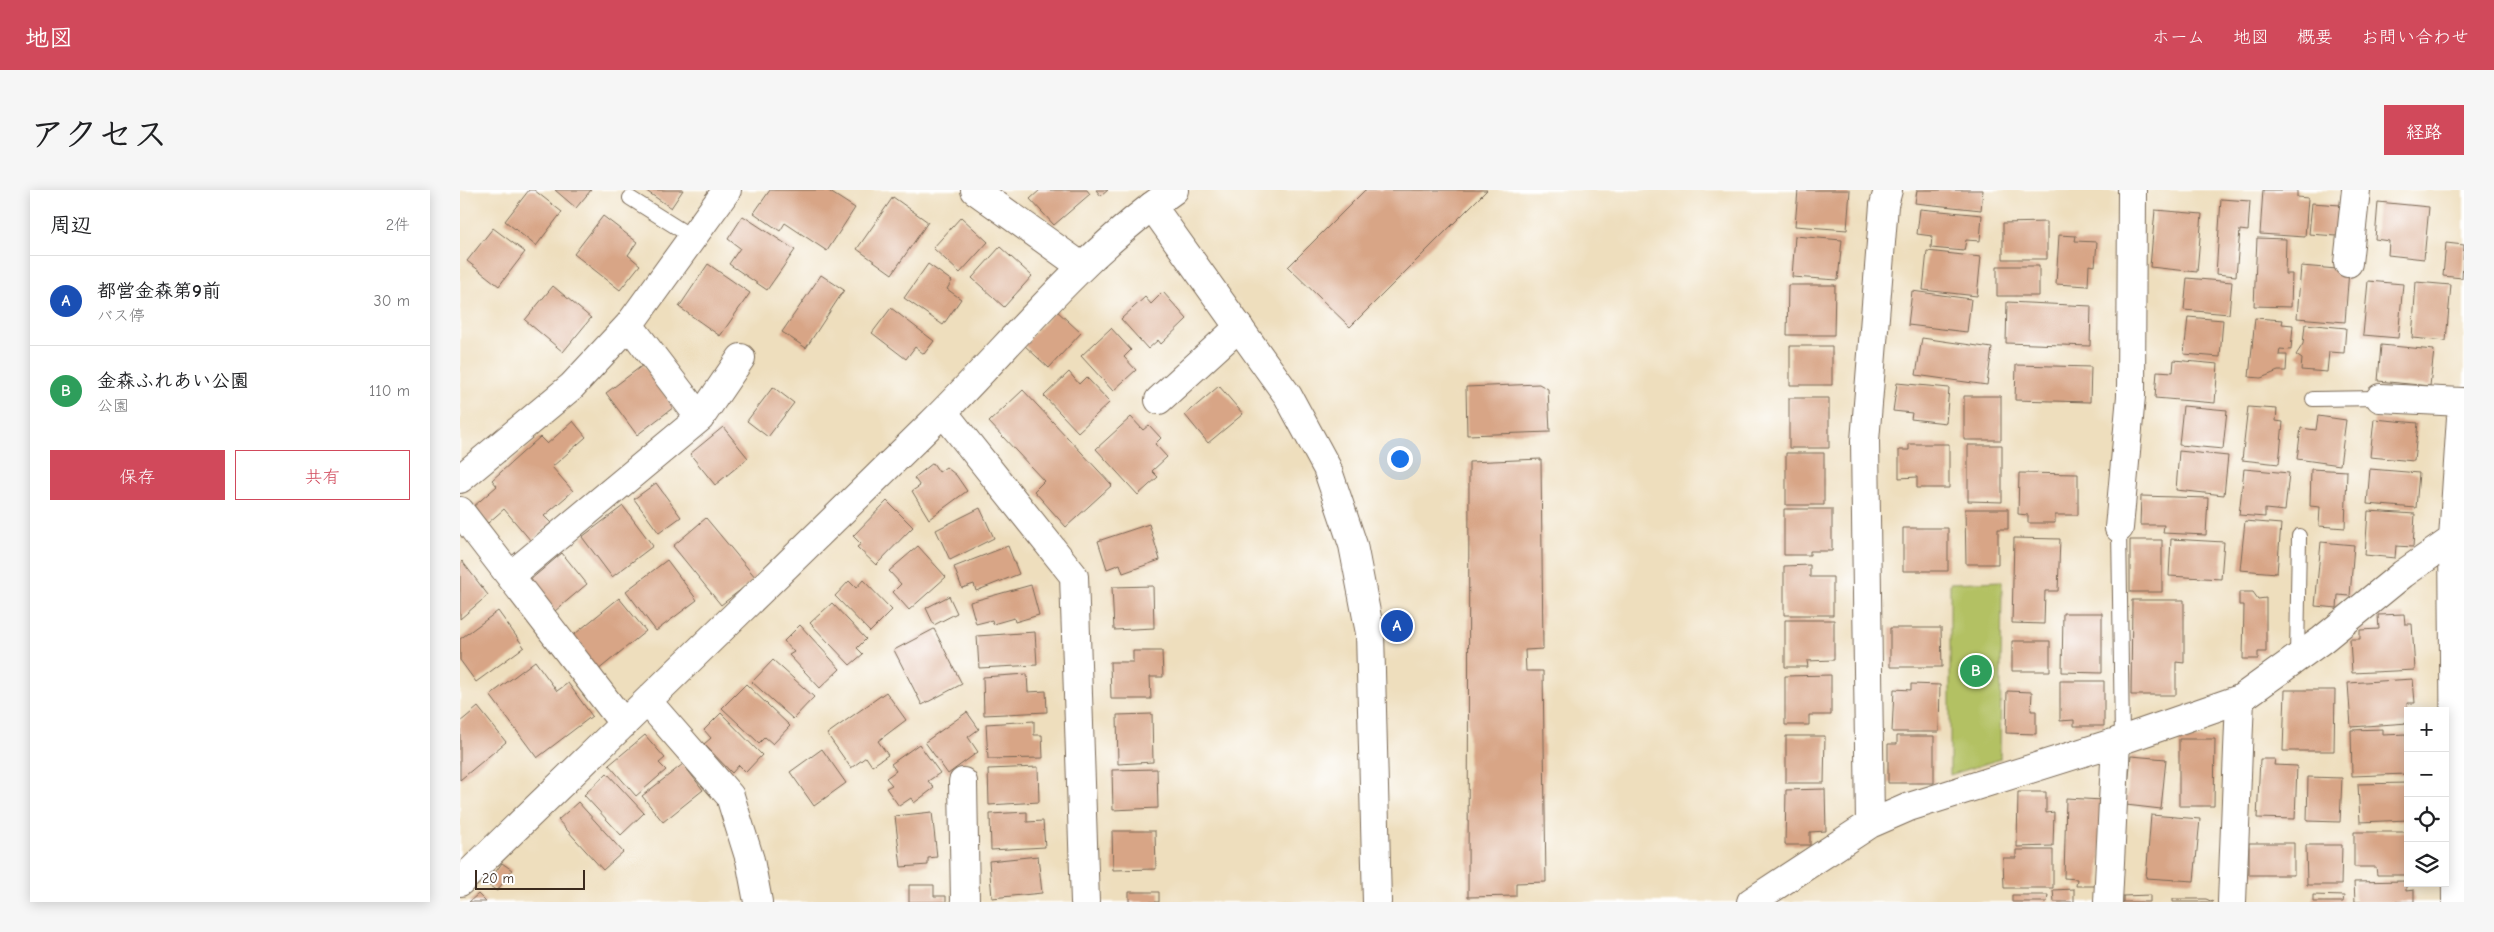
<!DOCTYPE html>
<html lang="ja">
<head>
<meta charset="utf-8">
<style>
  body { margin:0; font-family:"Comic Neue","Klee One",sans-serif; background:#f6f6f6; color:#202124 }
  .controls { position:absolute; right:15px; bottom:15px; display:grid; overflow:hidden; border-radius:0px; box-shadow:0 2px 12px #0003 }
  .controls button { width:45px; height:45px; display:grid; place-items:center; padding:0; border:0; border-bottom:1px solid #e0e0e0; background:#fff; color:#202124; font:25px sans-serif }
  .scale { position:absolute; left:15px; bottom:12px; width:110px; box-sizing:border-box; padding-left:5px; border:2px solid #3b2a1e; border-top:0; font-size:14px; line-height:18px; white-space:nowrap; color:#3b2a1e; -webkit-text-stroke:4px #fff; paint-order:stroke }
  .you { position:absolute; left:939px; top:268px; width:18px; height:18px; margin:-12px; border:4px solid #fff; border-radius:50%; background:#1a73e8; box-shadow:0 0 0 8px #1a73e833 }
  .badge { display:grid; place-items:center; width:32px; height:32px; border-radius:50%; background:#d1495b; color:#fff; font-size:16px; font-weight:700 }
  .pin { position:absolute; translate:-50% -50%; border:2px solid #fff; box-shadow:0 1px 5px #0006 }
  .list { margin:0; padding:0; list-style:none }
  h2 { display:flex; justify-content:space-between; align-items:center; height:65px; margin:0; padding:0 20px; font-size:21px }
  h2 small { font-size:16px; font-weight:400; color:#757577 }
  .list li { display:grid; grid-template-columns:32px 1fr auto; gap:15px; align-items:center; box-sizing:border-box; height:90px; padding:0 20px; border-top:1px solid #e0e0e0 }
  .list b { display:block; font-size:19px; white-space:nowrap }
  .list p { margin:0; font-size:16px; white-space:nowrap; color:#757577 }
  .list em { font-size:16px; font-style:normal; color:#757577 }
  .actions { display:flex; gap:10px; padding:15px 20px }
  .actions a { flex:1; padding:11px 0; border:1px solid #d1495b; border-radius:0px; text-align:center; font-size:18px; color:#d1495b }
  .actions .main { background:#d1495b; color:#fff }
  .icon { flex:none; width:28px; height:28px; fill:none; stroke:currentColor; stroke-width:2; stroke-linecap:round; stroke-linejoin:round }
  .map { position:relative; flex:none; width:2004px; height:712px; overflow:hidden; border-radius:0px }
  header { display:flex; align-items:center; gap:30px; box-sizing:border-box; height:70px; padding:0 25px; background:#d1495b; color:#fff }
  header strong { font-size:24px }
  nav { display:flex; gap:28px; margin-inline-start:auto; font-size:18px }
  .intro { display:flex; align-items:center; justify-content:space-between; box-sizing:border-box; height:120px; padding:0 30px }
  h1 { margin:0; font-size:35px }
  .button { padding:12px 22px; border-radius:0px; background:#d1495b; color:#fff; font-size:18px; font-weight:700 }
  main { display:flex; gap:30px; padding:0 30px }
  aside { flex:1; background:#fff; border-radius:0px; box-shadow:0 2px 12px #0003 }
  .map>svg:first-child { display:block }
</style>
</head>
<body>
<header>
<strong>地図</strong>
<nav><a>ホーム</a><a>地図</a><a>概要</a><a>お問い合わせ</a></nav>
</header>
<div class="intro"><h1>アクセス</h1><a class="button">経路</a></div>
<main>
<aside>
<h2>周辺<small>2件</small></h2>
<ul class="list">
<li><span class="badge" style="background:#1a4fb4">A</span><div><b>都営金森第9前</b><p>バス停</p></div><em>30 m</em></li>
<li><span class="badge" style="background:#2e9e5b">B</span><div><b>金森ふれあい公園</b><p>公園</p></div><em>110 m</em></li>
</ul>
<div class="actions"><a class="main">保存</a><a>共有</a></div>
</aside>
<div class="map">
<svg width="2004" height="712" viewBox="0 0 2004 712">
  <rect width="100%" height="100%" fill="#fff"/>
  <filter id="ink" filterUnits="userSpaceOnUse"><feTurbulence type="fractalNoise" baseFrequency=".02" numOctaves="2"/><feDisplacementMap in="SourceGraphic" scale="10" xChannelSelector="R" yChannelSelector="G"/><feConvolveMatrix kernelMatrix="1 2 1 2 8 2 1 2 1" color-interpolation-filters="sRGB"/></filter>
  <filter id="wash" filterUnits="userSpaceOnUse"><feTurbulence type="fractalNoise" baseFrequency=".0096" numOctaves="4" result="noise"/><feDisplacementMap in="SourceGraphic" scale="20" xChannelSelector="R" yChannelSelector="G"/><feGaussianBlur stdDeviation="1.12" result="paint"/><feColorMatrix in="noise" values="0 0 0 0 0 0 0 0 0 0 0 0 0 0 0 0 0 1.4 0 .05"/><feComposite in="paint" operator="in"/></filter>
  <g filter="url(#wash)">
    <rect width="100%" height="100%" fill="#eedebd"/>
    <!-- green -->
    <path fill="#b3c164" stroke="#777641" d="M 1542,391 L 1540,569 L 1490,585 L 1490,393 Z"/>
    <g id="blocks">
      <!-- building -->
      <path fill="#d8a586" d="M 69,0 L 74,0 L 102,22 L 76,56 L 45,31 Z
        M 95,0 L 131,0 L 116,18 Z
        M 185,0 L 223,0 L 211,18 Z
        M 310,0 L 367,0 L 395,18 L 367,61 L 325,33 L 320,41 L 294,23 Z
        M 580,0 L 627,0 L 630,4 L 594,35 L 570,9 Z
        M 636,0 L 648,0 L 641,6 Z
        M 905,0 L 1027,0 L 890,137 L 828,77 Z
        M 1338,0 L 1390,0 L 1387,40 L 1335,36 Z
        M 1457,0 L 1523,0 L 1521,20 L 1455,13 Z
        M 1803,0 L 1837,0 L 1837,7 L 1848,8 L 1845,47 L 1800,44 Z
        M 433,7 L 468,32 L 432,84 L 397,59 Z
        M 1761,9 L 1790,11 L 1788,41 L 1780,40 L 1776,86 L 1756,84 Z
        M 1918,12 L 1969,17 L 1964,69 L 1928,65 L 1929,51 L 1915,49 Z
        M 1852,13 L 1880,15 L 1877,46 L 1849,44 Z
        M 1460,19 L 1522,25 L 1520,51 L 1506,50 L 1504,61 L 1471,58 L 1472,46 L 1457,44 Z
        M 1695,20 L 1742,24 L 1737,82 L 1690,77 Z
        M 143,26 L 177,52 L 168,65 L 180,75 L 160,100 L 114,64 Z
        M 283,26 L 335,60 L 307,100 L 269,74 L 280,58 L 268,49 Z
        M 501,27 L 528,52 L 500,83 L 473,58 Z
        M 1587,32 L 1587,69 L 1543,69 L 1543,33 Z
        M 33,38 L 65,62 L 39,96 L 7,71 Z
        M 1599,45 L 1616,46 L 1615,51 L 1637,52 L 1635,76 L 1629,75 L 1628,96 L 1596,94 Z
        M 1335,46 L 1382,50 L 1378,90 L 1332,87 Z
        M 1797,48 L 1826,49 L 1825,84 L 1832,84 L 1831,117 L 1794,116 Z
        M 1986,53 L 2004,55 L 2002,88 L 1983,86 Z
        M 540,57 L 572,86 L 544,117 L 512,88 Z
        M 1467,61 L 1521,67 L 1517,106 L 1463,100 Z
        M 248,74 L 290,103 L 260,146 L 219,117 Z
        M 468,74 L 492,91 L 487,99 L 501,109 L 483,135 L 444,108 Z
        M 1537,76 L 1579,76 L 1579,106 L 1537,106 Z
        M 1841,76 L 1889,80 L 1885,132 L 1837,128 Z
        M 361,85 L 384,100 L 346,158 L 322,142 Z
        M 1727,88 L 1772,92 L 1769,124 L 1724,120 Z
        M 1908,91 L 1943,94 L 1938,148 L 1903,145 Z
        M 1956,92 L 1991,95 L 1986,151 L 1952,148 Z
        M 1328,95 L 1375,95 L 1374,145 L 1327,145 Z
        M 93,96 L 131,128 L 103,162 L 65,130 Z
        M 1452,101 L 1511,109 L 1507,142 L 1448,135 Z
        M 703,102 L 727,129 L 701,154 L 698,150 L 688,159 L 661,129 L 685,107 L 691,114 Z
        M 1547,112 L 1631,116 L 1630,156 L 1546,153 Z
        M 431,118 L 474,151 L 464,164 L 455,157 L 446,169 L 412,143 Z
        M 596,120 L 621,143 L 589,178 L 564,155 Z
        M 1728,127 L 1763,130 L 1760,167 L 1724,164 Z
        M 1795,128 L 1823,130 L 1822,134 L 1833,135 L 1831,160 L 1820,159 L 1819,165 L 1827,165 L 1826,181 L 1818,181 L 1801,188 L 1789,187 Z
        M 1845,134 L 1886,138 L 1884,163 L 1869,162 L 1867,182 L 1841,180 L 1842,169 L 1836,165 L 1843,154 Z
        M 651,138 L 671,160 L 664,167 L 676,180 L 653,201 L 621,166 Z
        M 1462,148 L 1532,158 L 1527,195 L 1456,185 Z
        M 1921,155 L 1974,160 L 1970,196 L 1918,191 Z
        M 1330,156 L 1372,156 L 1372,195 L 1330,195 Z
        M 1714,170 L 1758,174 L 1755,213 L 1695,208 L 1697,181 L 1713,182 Z
        M 183,175 L 214,217 L 177,245 L 146,203 Z
        M 1556,175 L 1631,177 L 1630,212 L 1555,210 Z
        M 609,182 L 619,194 L 626,187 L 650,212 L 618,242 L 584,206 Z
        M 1437,193 L 1489,198 L 1486,233 L 1451,229 L 1452,223 L 1433,221 Z
        M 1079,194 L 1088,199 L 1090,242 L 1007,245 L 1006,197 Z
        M 759,196 L 783,224 L 748,253 L 725,225 Z
        M 313,197 L 334,213 L 308,247 L 287,231 Z
        M 563,200 L 652,295 L 606,337 L 574,301 L 584,291 L 529,232 Z
        M 1504,206 L 1541,206 L 1541,250 L 1504,250 Z
        M 1329,208 L 1369,208 L 1369,258 L 1329,258 Z
        M 1723,216 L 1767,220 L 1763,259 L 1719,255 Z
        M 1788,217 L 1817,219 L 1816,231 L 1823,232 L 1819,274 L 1782,270 Z
        M 1858,226 L 1886,230 L 1880,275 L 1837,269 L 1841,238 L 1856,240 Z
        M 671,227 L 683,240 L 689,235 L 701,248 L 695,254 L 707,267 L 692,281 L 698,287 L 678,305 L 636,259 Z
        M 1914,229 L 1958,233 L 1954,271 L 1910,267 Z
        M 113,231 L 126,247 L 92,277 L 113,301 L 84,326 L 91,333 L 71,351 L 44,319 L 28,333 L 13,317 L 37,296 L 32,290 L 80,247 L 87,254 Z
        M 263,237 L 288,268 L 255,295 L 230,264 Z
        M 1449,254 L 1489,254 L 1489,298 L 1457,298 L 1457,287 L 1439,288 L 1439,260 L 1449,260 Z
        M 1508,255 L 1542,255 L 1542,312 L 1508,311 Z
        M 1719,261 L 1768,266 L 1764,305 L 1716,300 Z
        M 1326,263 L 1364,263 L 1364,315 L 1326,315 Z
        M 1081,269 L 1083,459 L 1065,460 L 1066,481 L 1083,481 L 1086,692 L 1056,693 L 1056,706 L 1008,707 L 1009,272 Z
        M 473,273 L 479,282 L 486,277 L 496,285 L 507,301 L 469,329 L 452,301 L 460,296 L 454,288 Z
        M 1784,279 L 1829,283 L 1825,321 L 1805,319 L 1805,327 L 1779,325 Z
        M 1851,279 L 1887,281 L 1885,338 L 1859,336 L 1860,317 L 1850,316 Z
        M 1910,279 L 1959,283 L 1956,318 L 1907,314 Z
        M 1559,283 L 1618,284 L 1618,325 L 1595,325 L 1595,333 L 1568,333 L 1568,325 L 1558,324 Z
        M 196,293 L 221,327 L 199,343 L 174,309 Z
        M 1681,306 L 1748,308 L 1746,345 L 1703,343 L 1704,335 L 1680,335 Z
        M 427,311 L 453,337 L 416,375 L 397,357 L 401,354 L 393,346 Z
        M 163,316 L 193,356 L 152,387 L 122,347 Z
        M 520,318 L 534,348 L 490,370 L 476,340 Z
        M 1324,319 L 1372,319 L 1372,361 L 1350,361 L 1350,365 L 1324,365 Z
        M 1505,319 L 1548,319 L 1548,339 L 1538,339 L 1538,374 L 1506,374 Z
        M 1908,321 L 1955,324 L 1953,357 L 1936,356 L 1935,368 L 1905,365 Z
        M 246,328 L 296,388 L 261,415 L 213,356 Z
        M 1785,331 L 1821,334 L 1817,383 L 1780,380 Z
        M 689,334 L 700,370 L 663,383 L 660,374 L 647,379 L 638,351 Z
        M 1443,338 L 1488,338 L 1488,381 L 1443,381 Z
        M 1554,348 L 1600,349 L 1598,401 L 1585,401 L 1584,434 L 1552,433 Z
        M 1711,349 L 1764,352 L 1761,389 L 1709,386 Z
        M 1670,350 L 1702,350 L 1702,402 L 1670,402 Z
        M 1861,352 L 1894,355 L 1890,406 L 1878,405 L 1877,418 L 1855,416 Z
        M 458,356 L 486,387 L 449,420 L 433,402 L 441,394 L 429,381 Z
        M 548,356 L 559,384 L 516,401 L 514,394 L 502,398 L 494,377 Z
        M 102,363 L 127,394 L 95,421 L 70,390 Z
        M 207,370 L 237,410 L 196,441 L 166,401 Z
        M 2,371 L 28,405 L 0,429 L 0,373 Z
        M 1350,375 L 1350,387 L 1373,387 L 1373,425 L 1324,425 L 1324,376 Z
        M 403,390 L 432,420 L 410,442 L 375,406 L 389,391 L 396,398 Z
        M 571,395 L 579,425 L 555,432 L 554,428 L 533,434 L 532,430 L 516,434 L 510,412 Z
        M 693,396 L 694,438 L 654,440 L 652,397 Z
        M 1779,402 L 1793,402 L 1798,409 L 1806,408 L 1806,462 L 1798,462 L 1798,469 L 1783,469 L 1784,415 L 1779,415 Z
        M 489,406 L 497,423 L 474,435 L 466,418 Z
        M 159,408 L 186,441 L 137,481 L 110,448 Z
        M 1672,410 L 1724,410 L 1724,473 L 1716,472 L 1716,505 L 1671,505 Z
        M 372,413 L 406,449 L 397,458 L 403,464 L 390,475 L 350,433 Z
        M 38,421 L 64,457 L 16,492 L 0,470 L 0,449 Z
        M 1603,423 L 1642,423 L 1642,483 L 1602,482 Z
        M 1944,424 L 1945,434 L 1952,434 L 1955,480 L 1892,483 L 1890,449 L 1900,449 L 1900,440 L 1919,439 L 1918,425 Z
        M 1325,430 L 1374,430 L 1374,470 L 1347,471 L 1348,477 L 1325,477 Z
        M 340,435 L 380,479 L 360,498 L 329,465 L 334,462 L 324,451 Z
        M 1430,438 L 1481,438 L 1482,477 L 1430,477 Z
        M 474,439 L 502,494 L 462,515 L 434,460 Z
        M 575,442 L 577,475 L 519,478 L 517,446 Z
        M 1552,451 L 1590,451 L 1590,481 L 1552,481 Z
        M 673,461 L 702,461 L 703,487 L 690,487 L 691,509 L 651,509 L 650,472 L 673,472 Z
        M 313,470 L 354,507 L 333,529 L 292,492 Z
        M 75,471 L 97,501 L 108,493 L 132,526 L 77,568 L 30,505 Z
        M 567,484 L 568,502 L 586,501 L 587,522 L 524,525 L 523,487 Z
        M 1371,485 L 1371,525 L 1349,525 L 1349,535 L 1325,535 L 1325,486 Z
        M 1953,489 L 1955,513 L 1947,513 L 1948,533 L 1891,537 L 1888,493 Z
        M 1600,491 L 1644,491 L 1644,536 L 1614,536 L 1614,530 L 1600,531 Z
        M 286,494 L 330,536 L 313,554 L 305,547 L 299,553 L 262,518 Z
        M 1451,494 L 1480,495 L 1479,542 L 1432,542 L 1434,499 L 1451,500 Z
        M 1825,500 L 1875,500 L 1874,561 L 1823,561 Z
        M 1547,501 L 1572,502 L 1571,521 L 1576,521 L 1576,544 L 1546,543 Z
        M 426,502 L 446,530 L 418,551 L 428,565 L 412,576 L 406,567 L 391,578 L 367,544 Z
        M 18,517 L 46,552 L 0,590 L 0,532 Z
        M 507,522 L 519,539 L 508,547 L 518,562 L 488,584 L 465,552 Z
        M 261,523 L 302,565 L 286,582 L 279,575 L 272,583 L 244,554 L 251,548 L 244,540 Z
        M 692,524 L 693,572 L 658,574 L 657,525 Z
        M 574,531 L 574,545 L 582,545 L 583,568 L 528,569 L 526,534 Z
        M 1923,539 L 1923,545 L 1946,544 L 1947,584 L 1892,586 L 1891,540 Z
        M 185,545 L 205,568 L 199,573 L 206,580 L 176,606 L 149,575 Z
        M 1326,546 L 1365,546 L 1364,593 L 1326,593 Z
        M 1437,546 L 1474,546 L 1474,593 L 1428,593 L 1428,554 L 1437,554 Z
        M 1719,549 L 1755,549 L 1754,616 L 1719,616 Z
        M 459,554 L 480,583 L 468,591 L 474,598 L 454,613 L 451,608 L 439,616 L 426,598 L 432,595 L 426,588 L 436,581 L 431,574 Z
        M 362,559 L 386,593 L 354,616 L 330,582 Z
        M 1671,566 L 1706,569 L 1701,619 L 1666,615 Z
        M 1800,569 L 1815,569 L 1814,575 L 1837,576 L 1835,629 L 1797,628 Z
        M 223,574 L 243,600 L 203,632 L 182,606 Z
        M 578,577 L 579,612 L 529,615 L 528,579 Z
        M 697,579 L 698,618 L 653,620 L 652,580 Z
        M 147,583 L 184,623 L 161,645 L 124,605 Z
        M 1848,587 L 1882,588 L 1880,632 L 1847,631 Z
        M 1948,593 L 1948,630 L 1900,632 L 1898,594 Z
        M 1365,599 L 1366,641 L 1350,642 L 1350,655 L 1325,655 L 1326,600 Z
        M 1558,602 L 1586,602 L 1586,623 L 1594,622 L 1593,656 L 1557,657 Z
        M 1606,608 L 1643,610 L 1639,696 L 1616,696 L 1617,689 L 1604,688 Z
        M 118,612 L 163,662 L 143,680 L 98,630 Z
        M 472,622 L 477,667 L 468,668 L 468,675 L 441,677 L 435,626 Z
        M 567,622 L 567,632 L 583,631 L 585,657 L 531,660 L 530,624 Z
        M 1691,625 L 1740,629 L 1734,691 L 1686,688 Z
        M 652,641 L 695,641 L 696,679 L 653,680 Z
        M 1894,642 L 1948,642 L 1948,685 L 1917,685 L 1916,677 L 1894,677 Z
        M 1789,653 L 1834,653 L 1834,685 L 1789,685 Z
        M 1846,655 L 1882,655 L 1881,695 L 1847,695 Z
        M 1556,660 L 1593,660 L 1593,698 L 1544,698 L 1543,668 L 1556,668 Z
        M 578,666 L 582,703 L 532,708 L 529,671 Z
        M 42,673 L 52,680 L 37,701 L 27,694 Z
        M 1946,691 L 1946,701 L 1954,700 L 1954,712 L 1895,712 L 1894,692 Z
        M 449,695 L 474,695 L 474,706 L 486,706 L 486,712 L 449,712 Z
        M 1614,699 L 1614,712 L 1594,712 L 1593,700 Z
        M 669,702 L 699,702 L 699,712 L 669,712 Z
        M 18,704 L 26,712 L 9,712 Z
        M 1552,705 L 1588,705 L 1587,712 L 1552,712 Z
        M 1690,705 L 1690,712 L 1663,712 L 1663,706 Z
        M 1853,705 L 1884,706 L 1883,712 L 1853,712 Z
        M 1713,709 L 1746,709 L 1753,712 L 1713,712 Z"/>
    </g>
  </g>
  <g filter="url(#ink)">
    <use href="#blocks" fill-opacity="0" stroke="#7a6956" stroke-width="1"/>
    <g fill="none" stroke-linecap="round" stroke-linejoin="round">
      <defs>
        <path id="lane" d="M 170,8 L 232,47
          M 1853,209 L 1920,208
          M 1659,338 L 1662,549
          M 1837,467 L 1839,346"/>
        <path id="street" d="M 515,0 L 621,76
          M 1888,73 L 1896,0
          M 169,135 L 240,228
          M 1920,208 L 2002,212 L 1993,349 L 1996,712
          M 699,210 L 779,137
          M 483,222 L 614,386 L 625,712
          M 0,289 L 112,196 L 169,135 L 267,0
          M 0,321 L 164,534
          M 1659,338 L 1671,206 L 1672,0
          M 50,386 L 240,228 L 281,168
          M 188,512 L 270,606 L 290,670 L 298,712
          M 503,592 L 505,712
          M 1410,634 L 1405,251 L 1424,15 L 1428,0
          M 0,692 C 157,540 315,388 471,234 C 545,161 609,80 692,16
          M 1291,712 L 1410,634 L 1449,617 L 1656,552 L 1780,509 L 1862,450 L 1943,384 L 1993,349 L 2004,345
          M 1648,712 L 1656,552
          M 1772,712 L 1780,509"/>
        <path id="secondary" d="M 714,0 L 692,16 L 828,206 L 867,278 L 893,355 L 910,443 L 917,712"/>
      </defs>
      <!-- lane casing -->
      <use href="#lane" stroke="#7a6956" stroke-width="16"/>
      <!-- street casing -->
      <use href="#street" stroke="#7a6956" stroke-width="30"/>
      <!-- secondary casing -->
      <use href="#secondary" stroke="#7a6956" stroke-width="30"/>
      <!-- lane -->
      <use href="#lane" stroke="#fff" stroke-width="14"/>
      <!-- street -->
      <use href="#street" stroke="#fff" stroke-width="28"/>
      <!-- secondary -->
      <use href="#secondary" stroke="#fff" stroke-width="28"/>
    </g>
  </g>
</svg>
<div class="controls">
<button>+</button>
<button>−</button>
<button><svg class="icon" aria-label="locate" viewBox="0 0 24 24"><circle cx="12" cy="12" r="6"/><path d="M12 2v4M12 18v4M2 12h4M18 12h4"/></svg></button>
<button><svg class="icon" aria-label="layers" viewBox="0 0 24 24"><path d="M12 4l9 5-9 5-9-5zM3 14l9 5 9-5"/></svg></button>
</div>
<div class="scale">20 m</div>
<div class="you"></div>
<div class="pin badge" style="left:937px;top:436px;background:#1a4fb4">A</div>
<div class="pin badge" style="left:1516px;top:481px;background:#2e9e5b">B</div>
</div>
</main>
</body>
</html>
